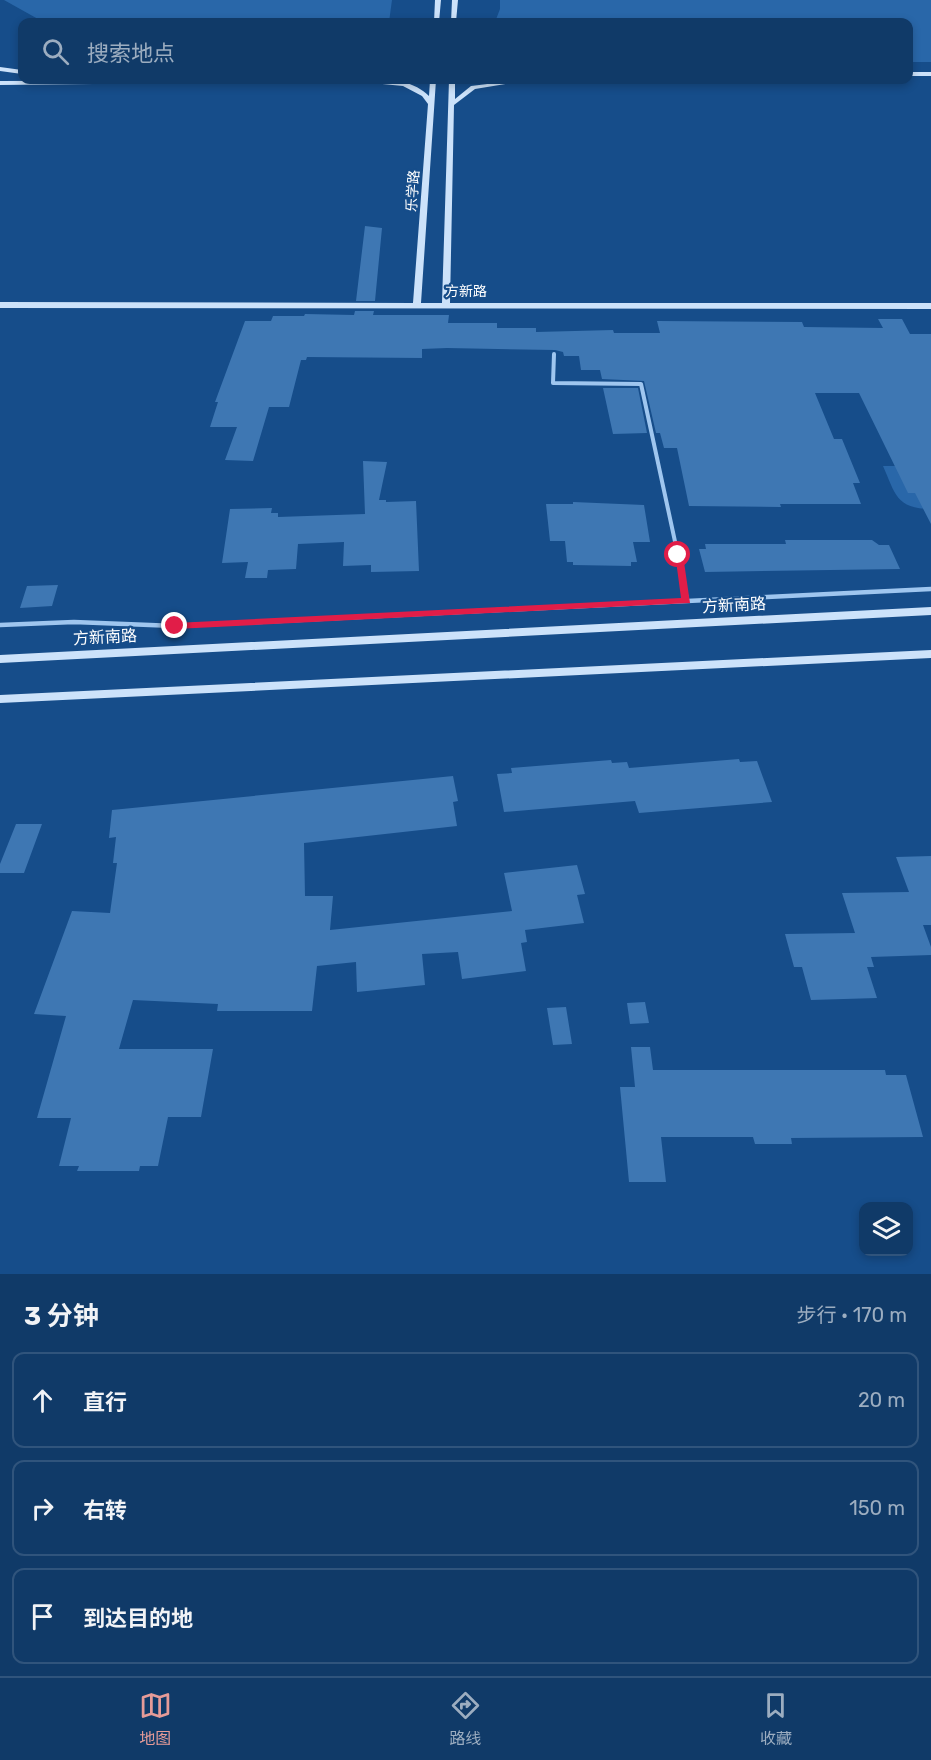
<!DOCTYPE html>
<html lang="zh">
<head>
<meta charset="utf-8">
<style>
  body { margin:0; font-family:Rubik,"Noto Sans SC",sans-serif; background:#1e4571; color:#f1f3f6 }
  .controls { position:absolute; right:18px; bottom:18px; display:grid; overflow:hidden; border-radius:12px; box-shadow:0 3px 9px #0003 }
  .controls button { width:54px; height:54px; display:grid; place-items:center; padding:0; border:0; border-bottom:2px solid #30547c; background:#103a68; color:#f1f3f6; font:30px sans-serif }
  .stop { position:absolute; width:18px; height:18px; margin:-14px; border:4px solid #e11d48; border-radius:50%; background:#fff }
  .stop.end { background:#e11d48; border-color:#fff; box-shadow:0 2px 6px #0008 }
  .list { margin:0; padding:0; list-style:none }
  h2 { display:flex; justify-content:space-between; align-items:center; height:78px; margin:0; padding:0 24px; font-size:26px }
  h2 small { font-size:20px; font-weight:400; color:#9cadc0 }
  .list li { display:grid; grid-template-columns:39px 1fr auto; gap:18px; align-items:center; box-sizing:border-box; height:96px; margin:0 12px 12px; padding:0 12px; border:2px solid #30547c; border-radius:12px }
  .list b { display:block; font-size:22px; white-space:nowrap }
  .list em { font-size:20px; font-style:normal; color:#9cadc0 }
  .icon { flex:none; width:33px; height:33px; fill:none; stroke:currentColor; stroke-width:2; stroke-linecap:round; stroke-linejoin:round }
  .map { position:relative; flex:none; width:931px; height:1274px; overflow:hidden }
  .search { position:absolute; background:#103a68; box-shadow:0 3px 9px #0003; left:18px; right:18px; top:18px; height:66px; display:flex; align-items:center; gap:15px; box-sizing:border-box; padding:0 21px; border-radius:12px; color:#9cadc0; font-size:22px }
  .sheet { height:402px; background:#103a68 }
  nav { display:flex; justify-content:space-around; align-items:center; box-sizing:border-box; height:84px; border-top:2px solid #30547c; background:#103a68; font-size:16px; color:#9cadc0 }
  nav a { display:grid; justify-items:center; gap:3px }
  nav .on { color:#e69b98 }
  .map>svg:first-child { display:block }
</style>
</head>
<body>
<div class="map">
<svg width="931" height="1274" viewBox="0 0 931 1274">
  <rect width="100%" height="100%" fill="#164d8a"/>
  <!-- green -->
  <path fill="#2967a9" d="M 4,0 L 392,0 L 389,22 L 36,22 L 38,19 Z
    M 500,0 L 931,0 L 931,62 L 909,62 L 908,22 L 495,22 L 500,9 Z
    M 883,466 L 931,466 L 931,509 C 896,509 895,493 883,466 Z"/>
  <!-- building -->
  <path fill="#3e77b3" d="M 365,226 L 382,228 L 375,301 L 356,301 Z
    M 355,311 L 374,311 L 373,315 L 449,315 L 448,323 L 497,323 L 497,328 L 536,328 L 536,332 L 613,330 L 614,333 L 660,333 L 657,321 L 802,322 L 804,327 L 883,328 L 878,319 L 902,319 L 910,334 L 931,334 L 931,524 L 915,493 L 908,493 L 859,393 L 815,393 L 834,439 L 842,439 L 860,483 L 853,483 L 861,504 L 780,504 L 781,507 L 689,506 L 677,448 L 664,448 L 660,433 L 656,433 L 644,381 L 602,379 L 600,370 L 581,370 L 579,356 L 564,356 L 563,352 L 555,350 L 447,348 L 422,349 L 422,358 L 307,357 L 306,360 L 301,360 L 289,407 L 269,407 L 253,461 L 225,460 L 237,427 L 210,427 L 218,402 L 215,402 L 245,321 L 271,321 L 273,316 L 304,316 L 305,314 L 354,315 Z
    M 603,388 L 638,388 L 647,433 L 613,434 Z
    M 363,461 L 387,462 L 379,500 L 386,500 L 386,502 L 416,501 L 419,571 L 371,572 L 371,565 L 343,566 L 344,542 L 298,544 L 296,569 L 268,570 L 267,578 L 245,578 L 248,562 L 222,563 L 230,509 L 272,508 L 271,513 L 278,513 L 278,517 L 365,514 Z
    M 573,502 L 644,505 L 650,542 L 633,542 L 637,562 L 631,562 L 631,566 L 573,565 L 573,562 L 567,562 L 565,541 L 550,541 L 546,504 L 573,504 Z
    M 785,540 L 872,540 L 879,545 L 889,545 L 900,569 L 705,572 L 699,549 L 706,549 L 705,544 L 786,544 Z
    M 58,585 L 52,606 L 20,608 L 27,586 Z
    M 739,759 L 740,762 L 757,761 L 772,802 L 639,813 L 635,801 L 504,812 L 497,774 L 512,773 L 511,768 L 611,760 L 612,763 L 627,762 L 629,768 Z
    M 453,776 L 458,801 L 453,802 L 457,826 L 304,843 L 305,896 L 333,896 L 330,930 L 512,911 L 504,873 L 577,865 L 585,894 L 577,895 L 584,923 L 525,930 L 527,942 L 521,943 L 526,971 L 462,979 L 458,952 L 422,954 L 425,985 L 357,992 L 356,962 L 317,966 L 312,1011 L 217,1011 L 218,1004 L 133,1000 L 119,1049 L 213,1049 L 201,1117 L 168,1117 L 158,1166 L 140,1166 L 139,1171 L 77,1171 L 79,1166 L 59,1166 L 71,1118 L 37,1118 L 66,1016 L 34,1014 L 72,911 L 110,913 L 117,863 L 113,863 L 116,837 L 109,838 L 112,810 Z
    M 16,824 L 42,824 L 24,873 L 0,873 L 0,864 Z
    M 931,856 L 931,925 L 923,925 L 931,947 L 931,955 L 871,957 L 874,967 L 867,967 L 877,998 L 811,1000 L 802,967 L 794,967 L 785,934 L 855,933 L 842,893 L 909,892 L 896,857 Z
    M 645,1002 L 649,1023 L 630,1024 L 627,1003 Z
    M 566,1007 L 572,1044 L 553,1045 L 547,1008 Z
    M 631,1047 L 650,1047 L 653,1070 L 885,1070 L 886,1075 L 906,1075 L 923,1137 L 791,1138 L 792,1144 L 755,1144 L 753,1137 L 661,1137 L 666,1182 L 629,1182 L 620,1087 L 635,1087 Z"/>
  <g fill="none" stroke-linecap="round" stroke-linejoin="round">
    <!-- lane-far1 -->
    <path stroke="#9fc6ef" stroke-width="4" d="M 554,354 L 553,383 L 641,384 L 679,560"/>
    <!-- lane -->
    <path stroke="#9fc6ef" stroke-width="4.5" d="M 678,559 L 687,600
      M 0,625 L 74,622 L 175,626 L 931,589"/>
    <!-- secondary -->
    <path fill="#cce2fa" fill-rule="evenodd" d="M 435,0 L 441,0 L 439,22 L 434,22 Z
      M 452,0 L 458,0 L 456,22 L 451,22 Z
      M 0,67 L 22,70 L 22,74 L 0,71 Z
      M 908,72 L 931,72 L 931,76 L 908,76 Z
      M 292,80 L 289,82 L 0,85 L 0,81 Z
      M 341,80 C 367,77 409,75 429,96 L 430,80 L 436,80 L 421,303 L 442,303 L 449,80 L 455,80 L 455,99 L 471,86 L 520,80 L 517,82 L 475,89 L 454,105 L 450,303 L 931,303 L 931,309 L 0,308 L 0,302 L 413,303 L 428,104 L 422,96 L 403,86 Z
      M 931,607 L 931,615 L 0,663 L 0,655 Z
      M 931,650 L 931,658 L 0,703 L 0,695 Z"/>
  </g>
  <!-- route -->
  <path fill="#e11d48" d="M 675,553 L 683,555 L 690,603 L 175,629 L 170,626 L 175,623 L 681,598 Z"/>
  <g text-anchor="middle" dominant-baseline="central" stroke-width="4.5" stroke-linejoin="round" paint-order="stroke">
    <!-- far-street labels -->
    <g font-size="14" fill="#fff" stroke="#164d8a">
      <text transform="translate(413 191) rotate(-86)">乐学路</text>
      <text x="466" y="291">方新路</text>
    </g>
    <!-- street labels -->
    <g font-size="16" fill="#fff" stroke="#164d8a">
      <text transform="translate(734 605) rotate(-3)">方新南路</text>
      <text transform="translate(105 637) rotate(-3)">方新南路</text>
    </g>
  </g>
</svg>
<div class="controls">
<button><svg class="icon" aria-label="layers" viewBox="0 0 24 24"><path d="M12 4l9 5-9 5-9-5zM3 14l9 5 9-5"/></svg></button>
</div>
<div class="stop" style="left:678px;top:555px"></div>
<div class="stop end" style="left:175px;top:626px"></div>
<div class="search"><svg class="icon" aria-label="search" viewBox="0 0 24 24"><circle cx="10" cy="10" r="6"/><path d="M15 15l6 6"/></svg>搜索地点</div>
</div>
<section class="sheet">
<h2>3 分钟<small>步行 · 170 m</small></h2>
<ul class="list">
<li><svg class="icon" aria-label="ahead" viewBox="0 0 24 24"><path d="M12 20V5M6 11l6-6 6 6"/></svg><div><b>直行</b></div><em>20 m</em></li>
<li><svg class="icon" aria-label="right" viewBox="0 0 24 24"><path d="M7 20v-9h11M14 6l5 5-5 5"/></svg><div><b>右转</b></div><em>150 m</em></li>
<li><svg class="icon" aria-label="arrive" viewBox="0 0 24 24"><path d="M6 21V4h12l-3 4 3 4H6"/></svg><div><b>到达目的地</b></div></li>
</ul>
</section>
<nav>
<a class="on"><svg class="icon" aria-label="map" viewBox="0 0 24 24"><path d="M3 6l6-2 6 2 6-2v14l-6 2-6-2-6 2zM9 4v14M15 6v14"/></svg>地图</a>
<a><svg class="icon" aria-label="directions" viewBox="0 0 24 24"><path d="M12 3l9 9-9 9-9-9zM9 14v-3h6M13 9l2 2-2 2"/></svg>路线</a>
<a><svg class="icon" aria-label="saved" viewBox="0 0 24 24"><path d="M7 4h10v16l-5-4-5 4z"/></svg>收藏</a>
</nav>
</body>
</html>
